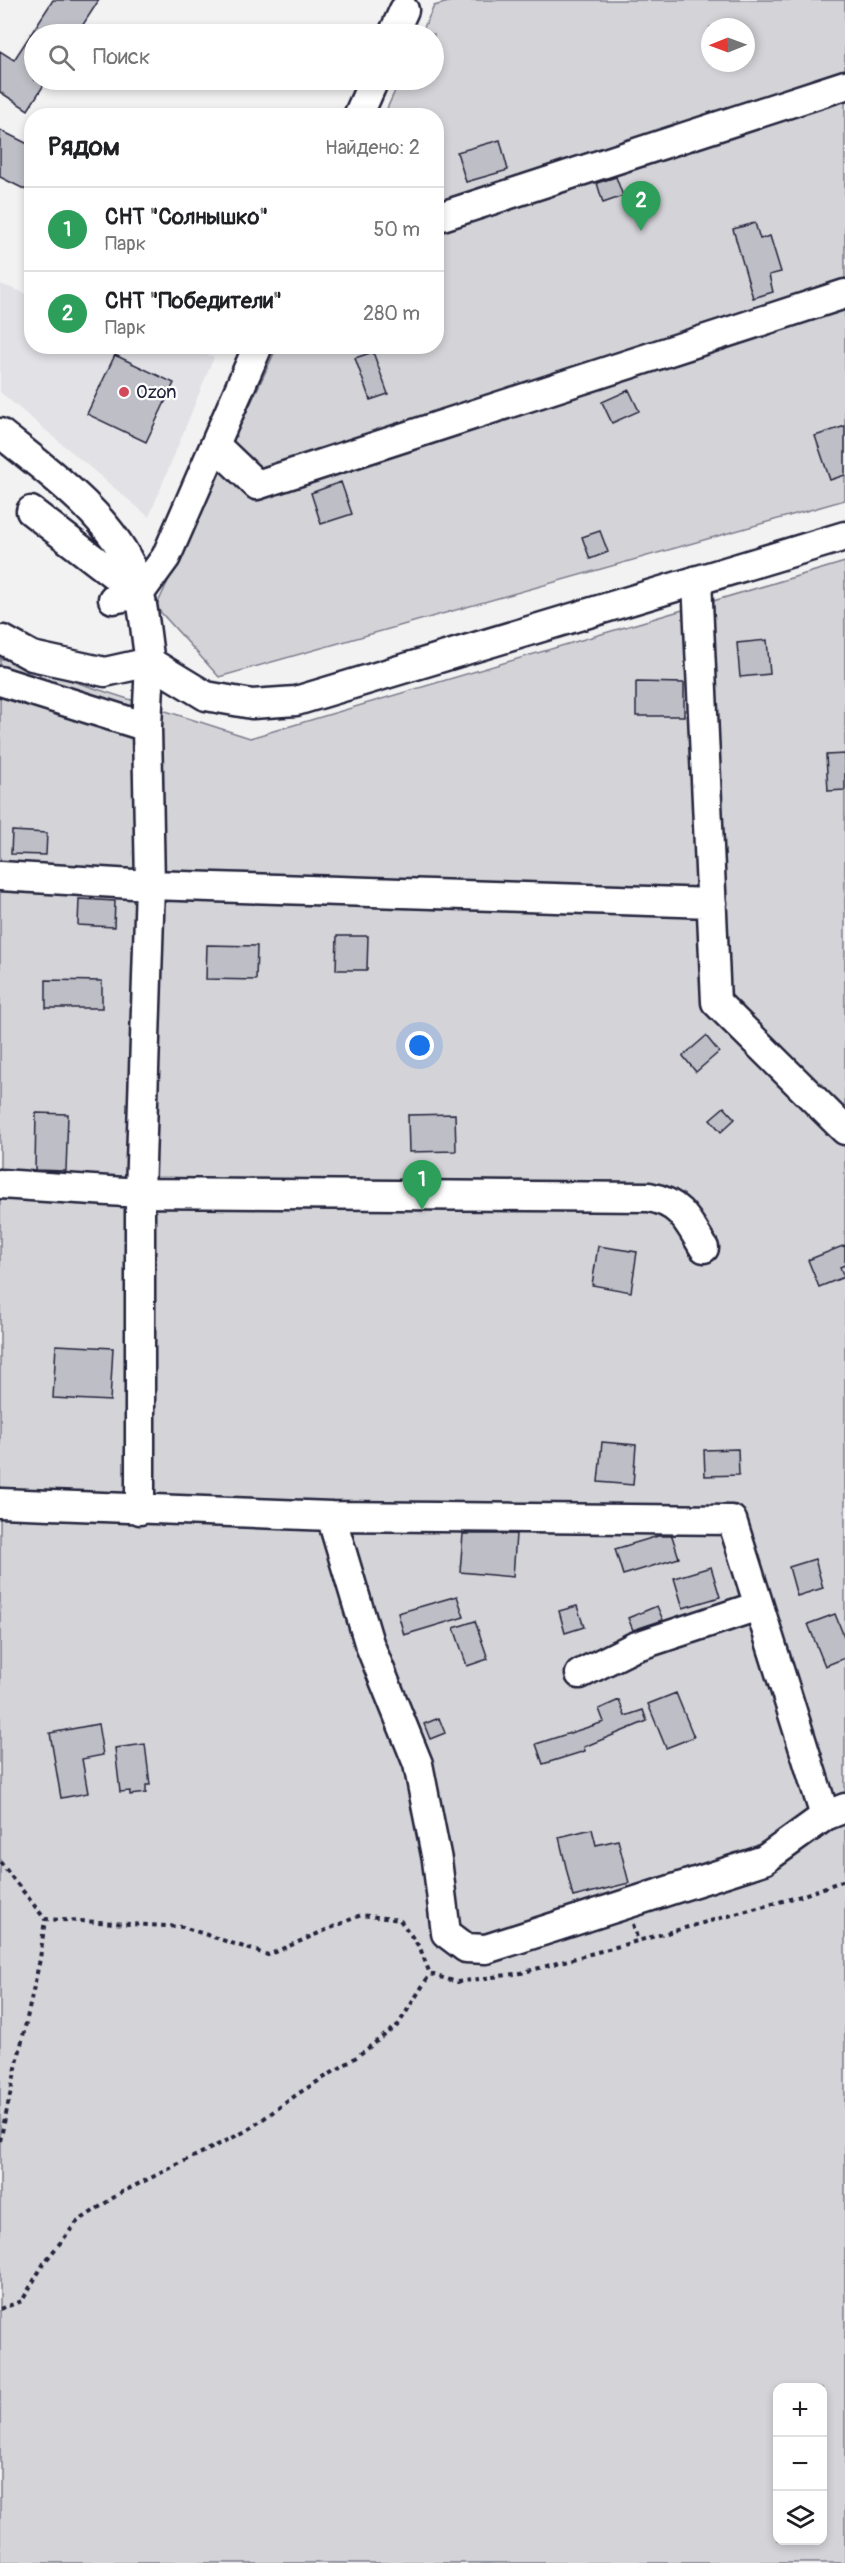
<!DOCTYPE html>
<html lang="ru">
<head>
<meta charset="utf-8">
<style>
  body { margin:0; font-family:Pangolin,sans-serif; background:#f6f6f6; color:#202124 }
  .controls { position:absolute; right:18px; bottom:18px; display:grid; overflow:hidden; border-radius:12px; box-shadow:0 3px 9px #0003 }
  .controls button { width:54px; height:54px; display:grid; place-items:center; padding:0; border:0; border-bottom:2px solid #e0e0e0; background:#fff; color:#202124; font:30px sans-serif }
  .compass { position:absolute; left:701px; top:18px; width:54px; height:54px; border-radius:50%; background:#fff; box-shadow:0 3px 9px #0003; rotate:269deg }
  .you { position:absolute; left:420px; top:1046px; width:21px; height:21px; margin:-15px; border:4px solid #fff; border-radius:50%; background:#1a73e8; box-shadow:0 0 0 9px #1a73e833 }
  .badge { display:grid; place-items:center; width:39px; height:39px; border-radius:50%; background:#d1495b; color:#fff; font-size:20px; font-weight:700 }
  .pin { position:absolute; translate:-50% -50px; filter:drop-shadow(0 2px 3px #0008) }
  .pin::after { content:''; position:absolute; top:32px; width:21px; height:18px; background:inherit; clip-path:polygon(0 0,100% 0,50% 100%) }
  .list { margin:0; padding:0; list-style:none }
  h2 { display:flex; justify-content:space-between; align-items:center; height:78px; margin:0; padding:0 24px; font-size:26px }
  h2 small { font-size:20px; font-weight:400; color:#757577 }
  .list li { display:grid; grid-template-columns:39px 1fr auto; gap:18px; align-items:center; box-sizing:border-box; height:84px; padding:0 24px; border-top:2px solid #e0e0e0 }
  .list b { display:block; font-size:22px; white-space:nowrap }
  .list p { margin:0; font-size:20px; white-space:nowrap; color:#757577 }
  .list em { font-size:20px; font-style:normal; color:#757577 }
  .icon { flex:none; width:33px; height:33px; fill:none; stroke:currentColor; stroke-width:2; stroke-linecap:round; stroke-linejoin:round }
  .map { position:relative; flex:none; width:845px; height:2563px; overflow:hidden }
  .search { position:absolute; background:#fff; box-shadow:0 3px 9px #0003; left:24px; top:24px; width:420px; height:66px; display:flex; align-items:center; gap:15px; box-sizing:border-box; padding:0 21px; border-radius:33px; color:#757577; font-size:22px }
  .panel { position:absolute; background:#fff; box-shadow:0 3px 9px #0003; left:24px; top:108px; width:420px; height:246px; border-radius:24px }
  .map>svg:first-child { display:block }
</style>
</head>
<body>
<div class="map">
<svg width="845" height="2563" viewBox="0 0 845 2563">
  <rect width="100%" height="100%" fill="#f2f2f3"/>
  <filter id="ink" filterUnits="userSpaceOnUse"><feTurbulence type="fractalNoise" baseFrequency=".0167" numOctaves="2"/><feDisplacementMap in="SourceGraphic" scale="12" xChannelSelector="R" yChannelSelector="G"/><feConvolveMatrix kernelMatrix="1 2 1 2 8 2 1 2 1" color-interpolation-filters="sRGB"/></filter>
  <g filter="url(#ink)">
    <!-- built -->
    <path fill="#e2e2e6" d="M 0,284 L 31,295 L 32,346 L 182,347 L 214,357 L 149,517 L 0,392 Z"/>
    <!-- green -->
    <path fill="#d3d3d8" stroke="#7a7a8a" stroke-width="1.5" fill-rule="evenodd" d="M 456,0 L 845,0 L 845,500 L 219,677 L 156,607 L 277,347 L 436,346 L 436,116 L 384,115 L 400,80 L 434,80 L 434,34 L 421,34 L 434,6 ZM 710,27 L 746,27 L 746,63 L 710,63 Z
      M 845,562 L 845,2563 L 0,2563 L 0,658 L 250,738 ZM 778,2388 L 822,2388 L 822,2540 L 778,2540 Z"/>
    <!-- building -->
    <path fill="#bebec6" stroke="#22223b" stroke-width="1.5" d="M 53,0 L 99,0 L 77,34 L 34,34 L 34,80 L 47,80 L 28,110 L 0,92 L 0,51 L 14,60 Z
      M 0,130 L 32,146 L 32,193 L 0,177 Z
      M 500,140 L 508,170 L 466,182 L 457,152 Z
      M 616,177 L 623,196 L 603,203 L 597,183 Z
      M 755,223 L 760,239 L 770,236 L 781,272 L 769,275 L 773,292 L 753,298 L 733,229 Z
      M 373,352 L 388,394 L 370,400 L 355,358 Z
      M 115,355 L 174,383 L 146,442 L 87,414 Z
      M 629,390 L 639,411 L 612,423 L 602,402 Z
      M 845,426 L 845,475 L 830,480 L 815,436 Z
      M 341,482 L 352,514 L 321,524 L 311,493 Z
      M 600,531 L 608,552 L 590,559 L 582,537 Z
      M 767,640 L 770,674 L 740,677 L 737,643 Z
      M 636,682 L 684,683 L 684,716 L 636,716 Z
      M 845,754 L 845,790 L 828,791 L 826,755 Z
      M 12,831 L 47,833 L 46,855 L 11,854 Z
      M 79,899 L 115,901 L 114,927 L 78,925 Z
      M 337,936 L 368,936 L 367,970 L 336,970 Z
      M 207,945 L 257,946 L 256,980 L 206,979 Z
      M 46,980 L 102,981 L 102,1008 L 46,1008 Z
      M 706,1036 L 719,1052 L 696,1072 L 683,1056 Z
      M 724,1107 L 735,1119 L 721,1132 L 710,1119 Z
      M 36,1113 L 68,1114 L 66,1171 L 35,1170 Z
      M 455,1114 L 456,1151 L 409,1152 L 408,1115 Z
      M 845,1245 L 845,1265 L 840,1267 L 844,1277 L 819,1287 L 808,1260 Z
      M 598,1246 L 637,1252 L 631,1292 L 592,1285 Z
      M 56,1345 L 113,1348 L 110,1401 L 53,1398 Z
      M 602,1442 L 636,1445 L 633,1485 L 598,1482 Z
      M 738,1449 L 739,1475 L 705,1476 L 704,1450 Z
      M 463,1534 L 516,1534 L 513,1577 L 460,1572 Z
      M 658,1536 L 672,1536 L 679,1558 L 623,1575 L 615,1549 Z
      M 815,1559 L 823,1588 L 797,1596 L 789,1567 Z
      M 711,1567 L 720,1597 L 683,1608 L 674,1578 Z
      M 457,1596 L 464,1617 L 404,1635 L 398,1613 Z
      M 577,1606 L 584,1627 L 565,1633 L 559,1611 Z
      M 657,1606 L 663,1620 L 633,1630 L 628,1618 Z
      M 835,1614 L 845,1639 L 845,1658 L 825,1666 L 808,1624 Z
      M 475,1621 L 488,1659 L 467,1666 L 454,1628 Z
      M 676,1693 L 694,1737 L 666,1748 L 648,1704 Z
      M 619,1700 L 625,1716 L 643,1710 L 647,1721 L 584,1747 L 585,1751 L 543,1764 L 536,1744 L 604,1722 L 599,1709 Z
      M 439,1718 L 445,1733 L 430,1739 L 424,1724 Z
      M 98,1724 L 103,1755 L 82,1759 L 88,1793 L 61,1798 L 50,1733 Z
      M 145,1744 L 150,1785 L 146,1785 L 146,1793 L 130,1795 L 130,1791 L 120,1792 L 115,1748 Z
      M 592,1829 L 596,1845 L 618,1840 L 629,1883 L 573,1897 L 559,1837 Z"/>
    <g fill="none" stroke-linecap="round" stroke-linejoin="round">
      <defs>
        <path id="minor" d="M 393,34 L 404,10
          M 358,116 L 374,80
          M 436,218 L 845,85
          M 0,433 C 46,470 110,515 133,571 C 144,599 145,633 150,662 L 206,696 L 252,704 L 296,701 L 845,536
          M 215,445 L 257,485 L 845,294
          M 31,511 L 139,594
          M 697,580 L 716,1002 L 845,1130
          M 113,599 L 139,594 L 166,557 L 258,346
          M 3,640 L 32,656 L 105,672 L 150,662 L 147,727 L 150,885 L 140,1193 L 140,1510
          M 0,681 L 147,727
          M 0,876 L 150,885 L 712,903
          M 0,1184 L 140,1193 L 649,1197 C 682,1203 688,1222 704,1248
          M 0,1503 L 331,1516 L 732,1520 L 825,1816 L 845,1808
          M 331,1516 L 369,1643 L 418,1764 L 437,1860 L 446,1933 L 466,1948 L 486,1949 L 764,1860 L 825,1816
          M 580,1674 L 634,1647 L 758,1606"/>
      </defs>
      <!-- minor casing -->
      <use href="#minor" stroke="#22223b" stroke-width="33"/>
      <!-- path -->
      <path stroke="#22223b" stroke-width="4" stroke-dasharray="4.5 4.5" stroke-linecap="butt" d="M 0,1862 L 45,1919 L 183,1927 L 268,1955 L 361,1915 L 400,1920 L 420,1948 L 430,1974 L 457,1982 L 521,1973 L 801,1896 L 845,1880
        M 633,1924 L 638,1941
        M 0,2141 L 40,1959 L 45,1919
        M 0,2309 L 22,2301 L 44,2263 L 77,2222 L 122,2192 L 248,2130 L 299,2093 L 351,2061 L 398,2025 L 430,1974"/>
      <!-- minor -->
      <use href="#minor" stroke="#fff" stroke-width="28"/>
    </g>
  </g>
  <!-- markers -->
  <circle fill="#d1495b" stroke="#fff" stroke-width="2" cx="124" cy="392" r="6"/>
  <g text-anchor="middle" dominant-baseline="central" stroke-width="4.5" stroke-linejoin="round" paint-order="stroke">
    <!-- poi labels -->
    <g font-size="18" fill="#22223b" stroke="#fff" text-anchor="start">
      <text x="136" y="392">Ozon</text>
    </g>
  </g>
</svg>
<div class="controls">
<button>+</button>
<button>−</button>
<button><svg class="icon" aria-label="layers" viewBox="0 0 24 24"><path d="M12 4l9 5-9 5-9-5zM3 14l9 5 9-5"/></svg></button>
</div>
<svg class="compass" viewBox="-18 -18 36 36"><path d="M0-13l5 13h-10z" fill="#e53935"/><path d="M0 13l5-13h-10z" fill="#757577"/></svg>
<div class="you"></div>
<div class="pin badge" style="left:422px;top:1210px;background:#2e9e5b">1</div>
<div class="pin badge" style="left:641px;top:231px;background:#2e9e5b">2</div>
<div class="search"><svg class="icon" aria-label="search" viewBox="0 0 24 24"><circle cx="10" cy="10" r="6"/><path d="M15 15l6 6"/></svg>Поиск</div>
<section class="panel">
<h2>Рядом<small>Найдено: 2</small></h2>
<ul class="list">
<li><span class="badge" style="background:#2e9e5b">1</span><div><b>СНТ &quot;Солнышко&quot;</b><p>Парк</p></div><em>50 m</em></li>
<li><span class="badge" style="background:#2e9e5b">2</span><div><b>СНТ &quot;Победители&quot;</b><p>Парк</p></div><em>280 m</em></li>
</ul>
</section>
</div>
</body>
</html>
